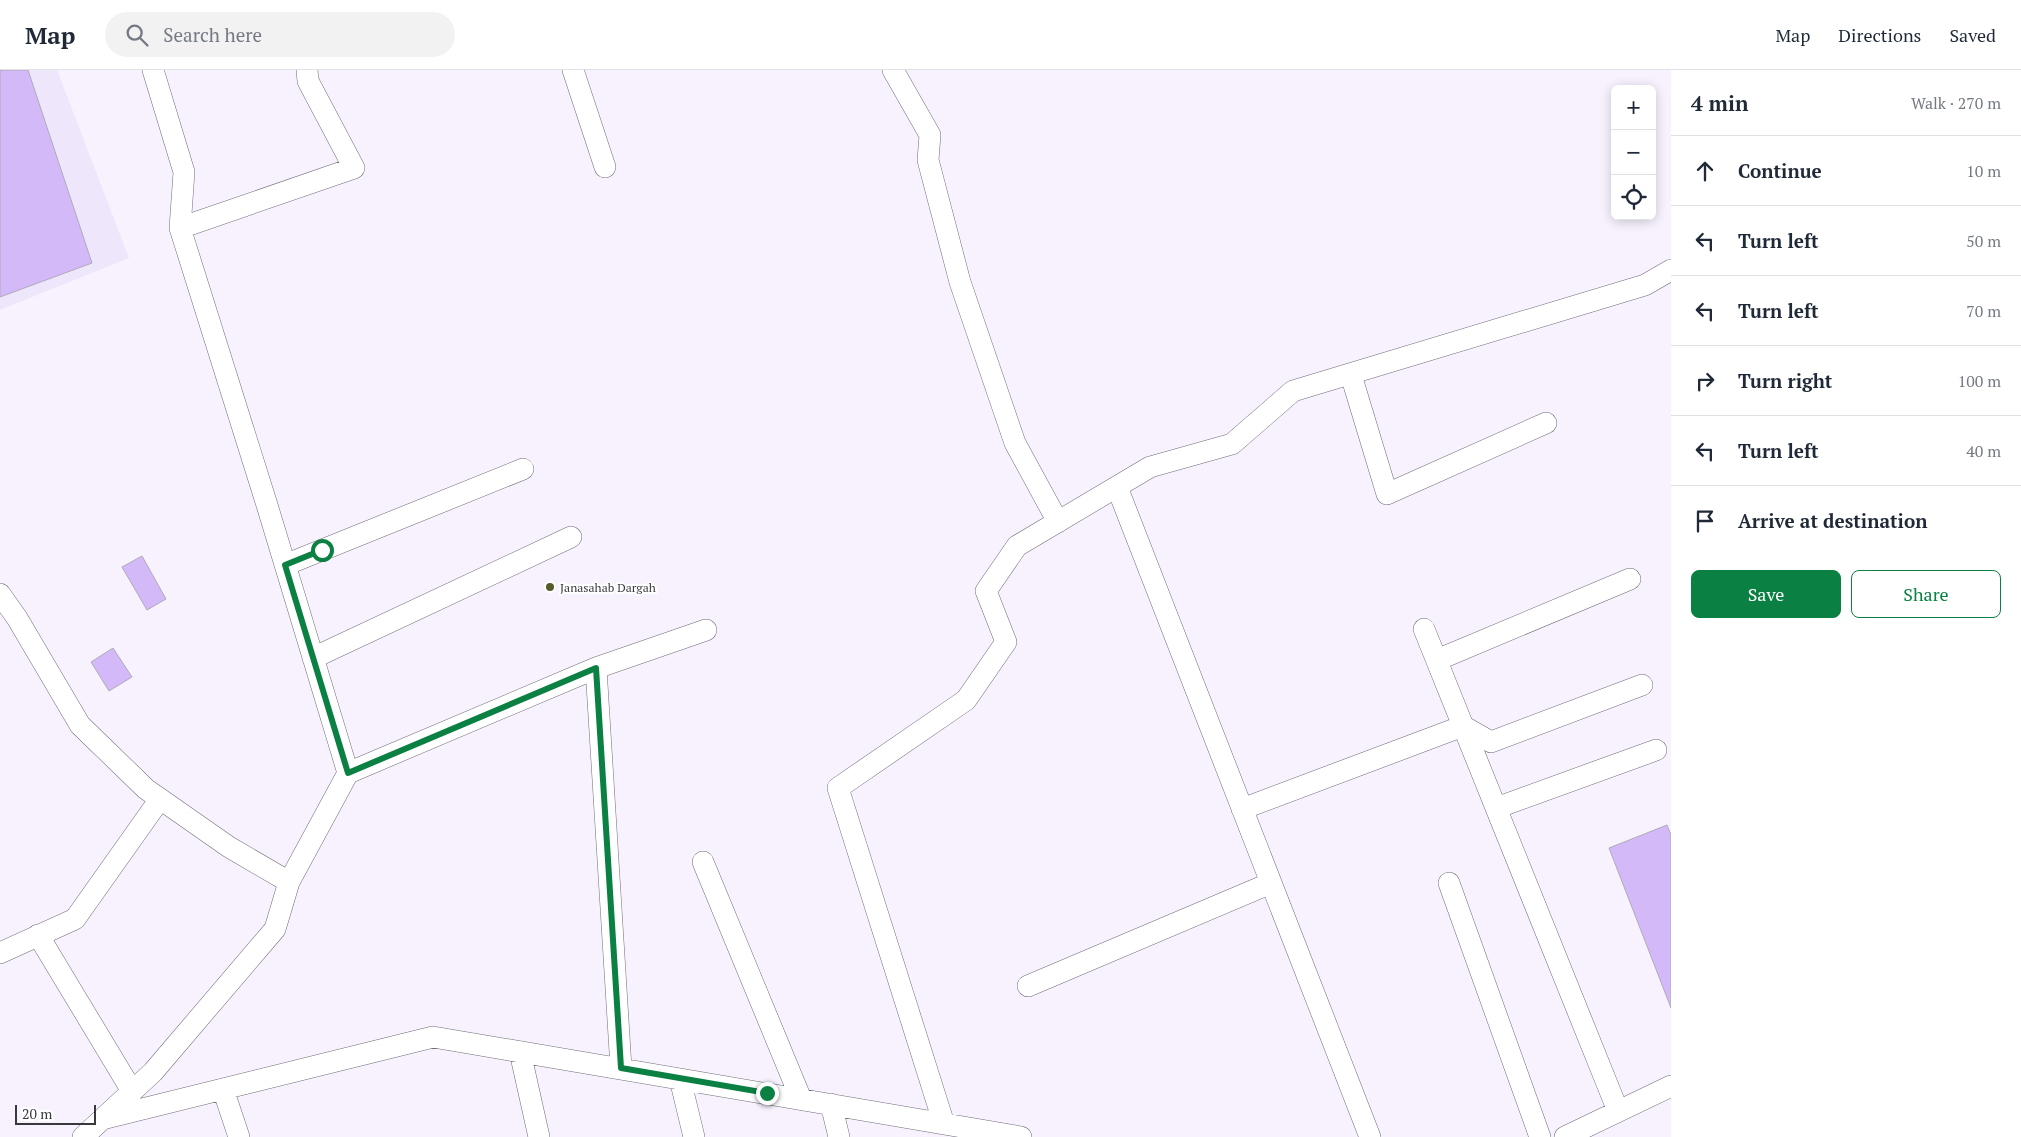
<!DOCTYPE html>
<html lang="en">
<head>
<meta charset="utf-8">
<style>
  body { margin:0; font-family:"PT Serif",serif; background:#f2f2f3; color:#1f2937 }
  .controls { position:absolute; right:15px; top:15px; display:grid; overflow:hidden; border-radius:8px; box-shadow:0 2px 12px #0003 }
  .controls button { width:45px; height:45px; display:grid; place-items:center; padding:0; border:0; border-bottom:1px solid #e0e1e3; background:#fff; color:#1f2937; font:25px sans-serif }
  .scale { position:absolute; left:15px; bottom:12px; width:81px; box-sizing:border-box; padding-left:5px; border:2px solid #3a373d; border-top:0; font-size:14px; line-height:18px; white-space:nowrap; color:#3a373d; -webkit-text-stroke:4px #fff; paint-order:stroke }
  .stop { position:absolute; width:15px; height:15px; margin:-11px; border:4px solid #0b8043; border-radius:50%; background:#fff }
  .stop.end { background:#0b8043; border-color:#fff; box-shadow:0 1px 5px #0008 }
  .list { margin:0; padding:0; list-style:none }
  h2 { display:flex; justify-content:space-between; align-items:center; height:65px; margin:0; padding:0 20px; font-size:21px }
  h2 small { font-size:16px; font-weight:400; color:#747a83 }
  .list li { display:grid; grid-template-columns:32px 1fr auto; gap:15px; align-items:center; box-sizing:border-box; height:70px; padding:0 20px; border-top:1px solid #e0e1e3 }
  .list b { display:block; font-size:19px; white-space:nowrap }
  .list em { font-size:16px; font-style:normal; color:#747a83 }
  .actions { display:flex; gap:10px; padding:15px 20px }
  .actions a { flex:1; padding:11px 0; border:1px solid #0b8043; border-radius:8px; text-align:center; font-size:18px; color:#0b8043 }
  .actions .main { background:#0b8043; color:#fff }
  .icon { flex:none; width:28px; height:28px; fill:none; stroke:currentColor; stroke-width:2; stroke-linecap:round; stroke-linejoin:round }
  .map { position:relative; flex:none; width:1671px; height:1067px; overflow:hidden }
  header { display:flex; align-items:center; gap:30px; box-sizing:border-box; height:70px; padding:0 25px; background:#fff; border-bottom:1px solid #e0e1e3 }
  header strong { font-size:24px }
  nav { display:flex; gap:28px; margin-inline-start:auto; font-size:18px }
  .search { width:350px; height:45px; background:#f2f2f3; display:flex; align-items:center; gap:12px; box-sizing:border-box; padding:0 18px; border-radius:28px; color:#747a83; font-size:19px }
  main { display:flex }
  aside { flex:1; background:#fff }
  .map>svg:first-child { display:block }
</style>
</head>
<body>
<header>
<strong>Map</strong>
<div class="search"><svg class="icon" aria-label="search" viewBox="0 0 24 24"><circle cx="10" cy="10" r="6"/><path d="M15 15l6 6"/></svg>Search here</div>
<nav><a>Map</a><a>Directions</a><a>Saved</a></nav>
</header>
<main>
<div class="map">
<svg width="1671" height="1067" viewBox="0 0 1671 1067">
  <rect width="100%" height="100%" fill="#f7f2fe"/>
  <!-- built -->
  <path fill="#eee6fb" d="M 0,0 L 57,0 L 129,188 L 0,240 Z"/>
  <!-- building -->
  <path fill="#d3b9f8" stroke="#afaab8" d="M 0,0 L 28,0 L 92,193 L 0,227 Z
    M 142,486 L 166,529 L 147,540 L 122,497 Z
    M 113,578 L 132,607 L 109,621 L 91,592 Z
    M 1667,755 L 1671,765 L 1671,938 L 1609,778 Z"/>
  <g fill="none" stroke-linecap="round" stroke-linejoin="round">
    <defs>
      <path id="street" d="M 573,0 L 605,97
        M 893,0 L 930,65 L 928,90 L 960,212 L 1015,373 L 1058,452
        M 180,158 L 354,98 L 308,11 L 307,0
        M 1351,305 L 1387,424 L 1546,353
        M 1117,417 L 1370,1067
        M 285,495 L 523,399
        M 0,524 L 17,548 L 80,655 L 146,719 L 229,777 L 289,812
        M 1424,559 L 1618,1041
        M 313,588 L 571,467
        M 1437,590 L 1630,509
        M 596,598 L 706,560
        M 348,703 L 596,598 L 621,998
        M 1496,738 L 1656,680
        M 1242,739 L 1463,656 L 1491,672 L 1642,615
        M 703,792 L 801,1029
        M 1449,813 L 1540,1067
        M 38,865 L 132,1021
        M 0,883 L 75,849 L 160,729
        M 1028,916 L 1271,813
        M 520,982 L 539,1067
        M 680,1009 L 694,1067
        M 223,1019 L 239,1067
        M 831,1034 L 839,1067
        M 106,1048 L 433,967 L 1021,1067
        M 944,1054 L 838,718 L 966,630 L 1006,572 L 986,521 L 1017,476 L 1150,397 L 1232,374 L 1293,321 L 1645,215 L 1671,200
        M 83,1067 L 153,1002 L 275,859 L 289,812 L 348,703 L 267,435 L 180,158 L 184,102 L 153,0
        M 1565,1067 L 1671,1016"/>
    </defs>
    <!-- street casing -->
    <use href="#street" stroke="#706c78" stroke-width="22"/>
    <!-- street -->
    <use href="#street" stroke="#fff" stroke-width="21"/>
  </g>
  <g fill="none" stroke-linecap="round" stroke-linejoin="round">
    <!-- route -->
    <path stroke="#0b8043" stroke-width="6" d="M 322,480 L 285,495 L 348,703 L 596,598 L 621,998 L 767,1023"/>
  </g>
  <!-- markers -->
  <circle fill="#555b29" stroke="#fff" stroke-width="2" cx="550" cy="517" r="5"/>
  <g text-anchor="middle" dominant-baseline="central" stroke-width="4" stroke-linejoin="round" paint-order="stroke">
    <!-- poi labels -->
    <g font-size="12" fill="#3a373d" stroke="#fff" text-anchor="start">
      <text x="560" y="517">Janasahab Dargah</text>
    </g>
  </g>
</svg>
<div class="controls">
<button>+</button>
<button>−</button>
<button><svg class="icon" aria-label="locate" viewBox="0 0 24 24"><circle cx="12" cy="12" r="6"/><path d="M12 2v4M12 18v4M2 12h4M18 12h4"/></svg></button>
</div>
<div class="scale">20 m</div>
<div class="stop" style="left:322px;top:480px"></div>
<div class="stop end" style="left:767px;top:1023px"></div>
</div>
<aside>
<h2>4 min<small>Walk · 270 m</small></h2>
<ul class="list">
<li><svg class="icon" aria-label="ahead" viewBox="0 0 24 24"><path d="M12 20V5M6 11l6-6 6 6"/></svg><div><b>Continue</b></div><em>10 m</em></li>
<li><svg class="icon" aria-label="left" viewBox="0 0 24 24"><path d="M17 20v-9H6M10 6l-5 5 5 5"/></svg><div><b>Turn left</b></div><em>50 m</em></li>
<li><svg class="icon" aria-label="left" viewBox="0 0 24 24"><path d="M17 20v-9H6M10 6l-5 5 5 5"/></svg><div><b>Turn left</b></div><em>70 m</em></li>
<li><svg class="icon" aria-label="right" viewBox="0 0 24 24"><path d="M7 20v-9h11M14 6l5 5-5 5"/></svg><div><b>Turn right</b></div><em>100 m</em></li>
<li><svg class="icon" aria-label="left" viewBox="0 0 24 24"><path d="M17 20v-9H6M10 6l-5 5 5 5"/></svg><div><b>Turn left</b></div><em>40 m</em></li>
<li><svg class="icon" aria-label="arrive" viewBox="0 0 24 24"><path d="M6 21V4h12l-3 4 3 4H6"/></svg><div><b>Arrive at destination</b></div></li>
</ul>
<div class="actions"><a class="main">Save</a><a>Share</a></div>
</aside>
</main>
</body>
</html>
